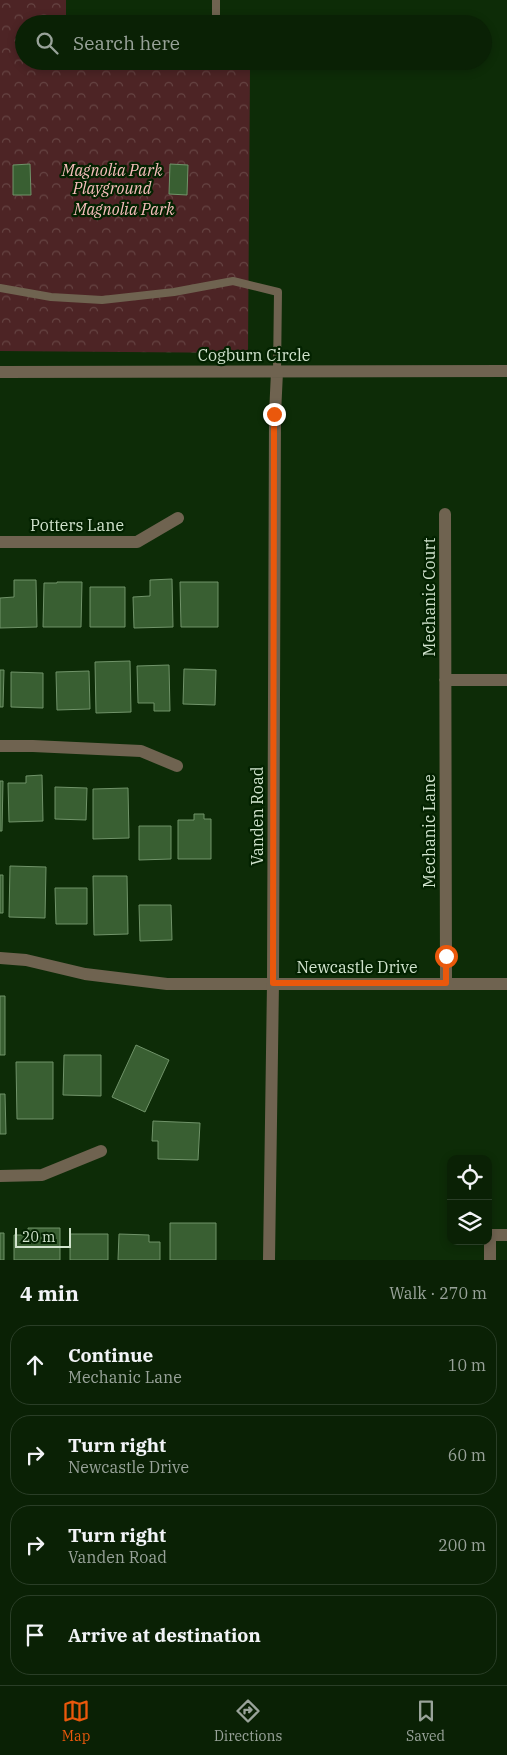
<!DOCTYPE html>
<html lang="en">
<head>
<meta charset="utf-8">
<style>
  body { margin:0; font-family:"IBM Plex Serif",serif; background:#182e13; color:#f1f3f6 }
  .controls { position:absolute; right:15px; bottom:15px; display:grid; overflow:hidden; border-radius:10px; box-shadow:0 2px 8px #0003 }
  .controls button { width:45px; height:45px; display:grid; place-items:center; padding:0; border:0; border-bottom:1px solid #2a3e27; background:#0a2105; color:#f1f3f6; font:25px sans-serif }
  .scale { position:absolute; left:15px; bottom:12px; width:56px; box-sizing:border-box; padding-left:5px; border:2px solid #d1e3cd; border-top:0; font-size:14px; line-height:18px; white-space:nowrap; color:#d1e3cd; -webkit-text-stroke:4px #032200; paint-order:stroke }
  .stop { position:absolute; width:15px; height:15px; margin:-11px; border:4px solid #ea580c; border-radius:50%; background:#fff }
  .stop.end { background:#ea580c; border-color:#fff; box-shadow:0 1px 5px #0008 }
  .list { margin:0; padding:0; list-style:none }
  h2 { display:flex; justify-content:space-between; align-items:center; height:65px; margin:0; padding:0 20px; font-size:21px }
  h2 small { font-size:16px; font-weight:400; color:#99a39a }
  .list li { display:grid; grid-template-columns:32px 1fr auto; gap:15px; align-items:center; box-sizing:border-box; height:80px; margin:0 10px 10px; padding:0 10px; border:1px solid #2a3e27; border-radius:20px }
  .list b { display:block; font-size:19px; white-space:nowrap }
  .list p { margin:0; font-size:16px; white-space:nowrap; color:#99a39a }
  .list em { font-size:16px; font-style:normal; color:#99a39a }
  .icon { flex:none; width:28px; height:28px; fill:none; stroke:currentColor; stroke-width:2; stroke-linecap:round; stroke-linejoin:round }
  .map { position:relative; flex:none; width:507px; height:1260px; overflow:hidden }
  .search { position:absolute; background:#0a2105; box-shadow:0 2px 8px #0003; left:15px; right:15px; top:15px; height:55px; display:flex; align-items:center; gap:12px; box-sizing:border-box; padding:0 18px; border-radius:28px; color:#99a39a; font-size:19px }
  .sheet { height:425px; background:#0a2105 }
  nav { display:flex; justify-content:space-around; align-items:center; box-sizing:border-box; height:70px; border-top:1px solid #2a3e27; background:#0a2105; font-size:14px; color:#99a39a }
  nav a { display:grid; justify-items:center; gap:2px }
  nav .on { color:#ea580c }
  .map>svg:first-child { display:block }
</style>
</head>
<body>
<div class="map">
<svg width="507" height="1260" viewBox="0 0 507 1260">
  <defs>
    <pattern id="forest-crowns" width="20" height="18" patternUnits="userSpaceOnUse" patternTransform="scale(1.25)"><rect width="20" height="18" fill="#4d2425"/><path d="M2 6a3 3 0 1 1 6 0M12 15a3 3 0 1 1 6 0" fill="none" stroke="#664443"/></pattern>
  </defs>
  <rect width="100%" height="100%" fill="#0d2c07"/>
  <!-- forest -->
  <path fill="url(#forest-crowns)" d="M 0,0 L 66,0 L 66,24 L 24,24 L 24,61 L 66,61 L 66,64 L 250,67 L 248,353 L 0,351 Z"/>
  <!-- building -->
  <path fill="#395f32" stroke="#709369" d="M 30,164 L 31,195 L 13,195 L 13,165 Z
    M 170,164 L 188,165 L 187,195 L 169,194 Z
    M 172,579 L 173,627 L 134,628 L 133,597 L 150,596 L 150,580 Z
    M 14,580 L 36,580 L 37,627 L 0,628 L 0,598 L 14,597 Z
    M 57,582 L 82,582 L 81,627 L 43,627 L 44,583 L 57,583 Z
    M 180,582 L 218,582 L 218,627 L 181,627 Z
    M 90,587 L 125,587 L 125,627 L 90,627 Z
    M 130,661 L 131,712 L 96,713 L 95,662 Z
    M 169,665 L 170,711 L 154,711 L 154,703 L 138,703 L 137,666 Z
    M 184,669 L 216,670 L 215,705 L 183,704 Z
    M 0,670 L 4,670 L 3,707 L 0,707 Z
    M 89,671 L 90,709 L 57,710 L 56,672 Z
    M 11,672 L 43,673 L 43,708 L 11,707 Z
    M 42,775 L 43,821 L 9,822 L 8,783 L 26,783 L 26,776 Z
    M 0,781 L 3,781 L 2,831 L 0,831 Z
    M 55,787 L 87,788 L 86,820 L 55,819 Z
    M 128,788 L 129,838 L 93,839 L 93,789 Z
    M 194,814 L 204,814 L 204,819 L 211,819 L 211,859 L 178,859 L 178,820 L 194,820 Z
    M 139,826 L 171,826 L 171,859 L 139,860 Z
    M 10,866 L 46,867 L 45,918 L 9,917 Z
    M 0,875 L 3,875 L 3,913 L 0,913 Z
    M 93,876 L 127,876 L 128,934 L 94,935 Z
    M 55,888 L 87,888 L 87,924 L 56,924 Z
    M 139,905 L 171,905 L 172,940 L 140,941 Z
    M 0,996 L 5,996 L 5,1055 L 0,1055 Z
    M 136,1045 L 169,1060 L 145,1112 L 112,1097 Z
    M 64,1055 L 101,1055 L 101,1096 L 63,1095 Z
    M 16,1062 L 53,1062 L 53,1119 L 17,1119 Z
    M 0,1094 L 5,1094 L 6,1134 L 0,1134 Z
    M 153,1121 L 200,1123 L 198,1160 L 158,1159 L 158,1141 L 152,1141 Z
    M 170,1223 L 216,1223 L 216,1260 L 170,1260 Z
    M 28,1228 L 60,1228 L 60,1260 L 14,1260 L 14,1235 L 28,1235 Z
    M 0,1233 L 4,1233 L 4,1260 L 0,1260 Z
    M 70,1234 L 108,1234 L 108,1260 L 70,1260 Z
    M 119,1234 L 149,1235 L 149,1242 L 160,1242 L 160,1260 L 118,1260 Z"/>
  <g fill="none" stroke-linecap="round" stroke-linejoin="round">
    <!-- service -->
    <path stroke="#6f6350" stroke-width="8" d="M 103,22 L 216,23 L 216,0
      M 0,288 L 51,297 L 102,300 L 174,292 L 233,281 L 278,292 L 277,372"/>
    <!-- minor -->
    <path stroke="#6f6350" stroke-width="12" d="M 445,514 L 446,983
      M 0,542 L 137,542 L 178,518
      M 445,680 L 507,680
      M 0,746 L 33,746 L 141,751 L 177,766
      M 0,958 L 26,960 L 85,974 L 167,984 L 507,984
      M 0,1176 L 42,1175 L 101,1151
      M 490,1260 L 490,1235 L 507,1235"/>
    <!-- tertiary -->
    <path stroke="#6f6350" stroke-width="12" d="M 0,372 L 507,371
      M 269,1260 L 273,983 L 275,414 L 277,372"/>
  </g>
  <g fill="none" stroke-linecap="round" stroke-linejoin="round">
    <!-- route -->
    <path stroke="#ea580c" stroke-width="6" d="M 274,414 L 273,983 L 446,983 L 446,956"/>
  </g>
  <g text-anchor="middle" dominant-baseline="central" stroke-width="4.5" stroke-linejoin="round" paint-order="stroke">
    <!-- park labels -->
    <g font-size="16" font-style="italic" fill="#f6bdbb" stroke="#032200">
      <text x="112" y="170">Magnolia Park<tspan x="112" dy="18">Playground</tspan></text>
      <text x="124" y="209">Magnolia Park</text>
    </g>
    <!-- street labels -->
    <g font-size="16" fill="#d1e3cd" stroke="#032200">
      <text x="254" y="355">Cogburn Circle</text>
      <text x="77" y="525">Potters Lane</text>
      <text transform="translate(429 597) rotate(-90)">Mechanic Court</text>
      <text transform="translate(257 816) rotate(-90)">Vanden Road</text>
      <text transform="translate(429 831) rotate(-90)">Mechanic Lane</text>
      <text x="357" y="967">Newcastle Drive</text>
    </g>
  </g>
</svg>
<div class="controls">
<button><svg class="icon" aria-label="locate" viewBox="0 0 24 24"><circle cx="12" cy="12" r="6"/><path d="M12 2v4M12 18v4M2 12h4M18 12h4"/></svg></button>
<button><svg class="icon" aria-label="layers" viewBox="0 0 24 24"><path d="M12 4l9 5-9 5-9-5zM3 14l9 5 9-5"/></svg></button>
</div>
<div class="scale">20 m</div>
<div class="stop" style="left:446px;top:956px"></div>
<div class="stop end" style="left:274px;top:414px"></div>
<div class="search"><svg class="icon" aria-label="search" viewBox="0 0 24 24"><circle cx="10" cy="10" r="6"/><path d="M15 15l6 6"/></svg>Search here</div>
</div>
<section class="sheet">
<h2>4 min<small>Walk · 270 m</small></h2>
<ul class="list">
<li><svg class="icon" aria-label="ahead" viewBox="0 0 24 24"><path d="M12 20V5M6 11l6-6 6 6"/></svg><div><b>Continue</b><p>Mechanic Lane</p></div><em>10 m</em></li>
<li><svg class="icon" aria-label="right" viewBox="0 0 24 24"><path d="M7 20v-9h11M14 6l5 5-5 5"/></svg><div><b>Turn right</b><p>Newcastle Drive</p></div><em>60 m</em></li>
<li><svg class="icon" aria-label="right" viewBox="0 0 24 24"><path d="M7 20v-9h11M14 6l5 5-5 5"/></svg><div><b>Turn right</b><p>Vanden Road</p></div><em>200 m</em></li>
<li><svg class="icon" aria-label="arrive" viewBox="0 0 24 24"><path d="M6 21V4h12l-3 4 3 4H6"/></svg><div><b>Arrive at destination</b></div></li>
</ul>
</section>
<nav>
<a class="on"><svg class="icon" aria-label="map" viewBox="0 0 24 24"><path d="M3 6l6-2 6 2 6-2v14l-6 2-6-2-6 2zM9 4v14M15 6v14"/></svg>Map</a>
<a><svg class="icon" aria-label="directions" viewBox="0 0 24 24"><path d="M12 3l9 9-9 9-9-9zM9 14v-3h6M13 9l2 2-2 2"/></svg>Directions</a>
<a><svg class="icon" aria-label="saved" viewBox="0 0 24 24"><path d="M7 4h10v16l-5-4-5 4z"/></svg>Saved</a>
</nav>
</body>
</html>
